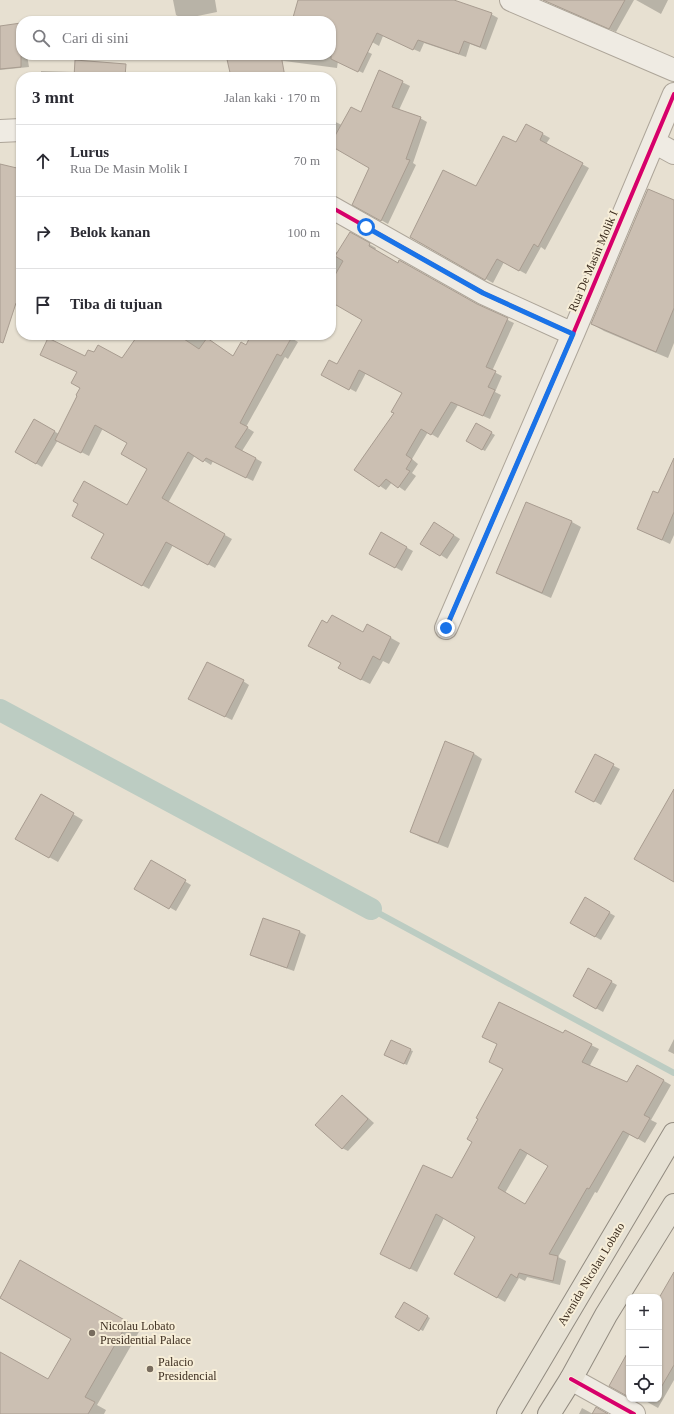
<!DOCTYPE html>
<html lang="id">
<head>
<meta charset="utf-8">
<style>
  body { margin:0; font-family:Georgia,serif; background:#f2f2f3; color:#2b2b33 }
  .controls { position:absolute; right:12px; bottom:12px; display:grid; overflow:hidden; border-radius:8px; box-shadow:0 1px 3px #0004 }
  .controls button { width:36px; height:36px; display:grid; place-items:center; padding:0; border:0; border-bottom:1px solid #e1e1e2; background:#fff; color:#2b2b33; font:20px sans-serif }
  .stop { position:absolute; width:12px; height:12px; margin:-9px; border:3px solid #1a73e8; border-radius:50%; background:#fff }
  .stop.end { background:#1a73e8; border-color:#fff; box-shadow:0 1px 4px #0008 }
  .list { margin:0; padding:0; list-style:none }
  h2 { display:flex; justify-content:space-between; align-items:center; height:52px; margin:0; padding:0 16px; font-size:17px }
  h2 small { font-size:13px; font-weight:400; color:#7c7c81 }
  .list li { display:grid; grid-template-columns:26px 1fr auto; gap:12px; align-items:center; box-sizing:border-box; height:72px; padding:0 16px; border-top:1px solid #e1e1e2 }
  .list b { display:block; font-size:15px; white-space:nowrap }
  .list p { margin:0; font-size:13px; white-space:nowrap; color:#7c7c81 }
  .list em { font-size:13px; font-style:normal; color:#7c7c81 }
  .icon { flex:none; width:22px; height:22px; fill:none; stroke:currentColor; stroke-width:2; stroke-linecap:round; stroke-linejoin:round }
  .map { position:relative; flex:none; width:674px; height:1414px; overflow:hidden }
  .search { position:absolute; background:#fff; box-shadow:0 1px 3px #0004; left:16px; top:16px; width:320px; height:44px; display:flex; align-items:center; gap:10px; box-sizing:border-box; padding:0 14px; border-radius:16px; color:#7c7c81; font-size:15px }
  .panel { position:absolute; background:#fff; box-shadow:0 1px 3px #0004; left:16px; top:72px; width:320px; height:268px; border-radius:16px }
  .map>svg:first-child { display:block }
</style>
</head>
<body>
<div class="map">
<svg width="674" height="1414" viewBox="0 0 674 1414">
  <rect width="100%" height="100%" fill="#e7e0d1"/>
  <!-- shadow -->
  <path fill="#0003" fill-rule="evenodd" d="M 173,0 L 215,0 L 217,12 L 183,19 L 176,15 Z
    M 299,0 L 451,0 L 491,14 L 498,18 L 486,50 L 470,44 L 466,57 L 424,43 L 420,52 L 383,36 L 379,46 Z
    M 546,0 L 634,0 L 616,32 L 558,7 Z
    M 636,0 L 668,0 L 661,14 Z
    M 21,24 L 21,55 L 27,55 L 29,67 L 0,70 L 0,27 Z
    M 331,48 L 368,52 L 372,54 L 363,73 L 338,61 L 337,68 L 240,55 L 331,55 Z
    M 41,71 L 75,72 L 109,77 L 41,77 Z
    M 402,82 L 410,86 L 399,110 L 420,118 L 427,122 L 413,163 L 416,165 L 388,224 L 353,204 L 371,168 L 335,147 L 331,156 L 331,120 L 342,125 L 361,113 Z
    M 526,125 L 550,138 L 546,144 L 589,168 L 545,250 L 541,247 L 526,274 L 504,262 L 493,283 L 411,237 L 477,187 L 516,144 Z
    M 674,201 L 674,343 L 668,358 L 604,331 L 592,324 Z
    M 350,233 L 376,248 L 375,250 L 398,264 L 476,305 L 514,323 L 492,371 L 502,376 L 495,392 L 501,395 L 490,419 L 458,405 L 438,438 L 428,432 L 412,459 L 418,464 L 412,473 L 416,476 L 405,491 L 392,482 L 386,490 L 355,469 L 395,413 L 403,393 L 366,373 L 356,392 L 323,374 L 338,366 L 363,319 L 331,301 L 331,249 L 338,253 Z
    M 139,335 L 208,335 L 206,338 L 234,357 L 246,346 L 253,335 L 286,335 L 298,342 L 288,359 L 285,357 L 246,427 L 254,432 L 242,451 L 262,462 L 253,481 L 213,461 L 211,465 L 195,455 L 168,503 L 232,539 L 215,568 L 173,545 L 149,589 L 92,558 L 127,507 L 148,469 L 128,443 L 103,428 L 89,456 L 58,440 L 42,467 L 17,452 L 35,421 L 59,434 L 81,388 L 78,372 L 49,358 L 123,359 Z
    M 476,424 L 495,435 L 485,451 L 467,441 Z
    M 674,461 L 674,535 L 670,544 L 638,529 L 659,494 Z
    M 527,503 L 572,522 L 581,527 L 551,598 L 506,578 L 497,573 Z
    M 441,527 L 460,539 L 447,559 L 422,543 Z
    M 381,534 L 413,551 L 402,571 L 370,553 Z
    M 368,625 L 400,643 L 389,664 L 383,661 L 370,684 L 348,673 Z
    M 243,681 L 249,685 L 232,720 L 195,702 Z
    M 473,753 L 482,759 L 448,848 L 420,837 L 411,831 Z
    M 595,756 L 620,769 L 601,805 L 577,791 Z
    M 42,796 L 83,820 L 58,862 L 17,839 Z
    M 151,861 L 191,885 L 176,911 L 136,888 Z
    M 585,899 L 615,916 L 601,940 L 571,923 Z
    M 264,919 L 300,932 L 306,935 L 294,971 L 257,958 L 251,955 Z
    M 588,969 L 617,985 L 603,1012 L 574,996 Z
    M 564,1034 L 591,1045 L 599,1049 L 589,1067 L 628,1083 L 638,1066 L 671,1085 L 651,1120 L 657,1123 L 645,1143 L 630,1134 L 597,1193 L 595,1192 L 558,1257 L 566,1261 L 560,1285 L 527,1277 L 525,1281 L 519,1278 L 505,1302 L 463,1278 L 477,1237 L 444,1218 L 417,1272 L 389,1258 L 452,1180 ZM 528,1153 L 549,1165 L 526,1205 L 505,1193 Z
    M 674,1039 L 674,1054 L 668,1051 Z
    M 410,1050 L 413,1051 L 407,1065 L 388,1056 Z
    M 342,1096 L 348,1100 L 374,1123 L 348,1151 L 342,1148 Z
    M 21,1262 L 140,1330 L 97,1405 L 106,1410 L 104,1414 L 0,1414 L 0,1353 L 48,1381 L 72,1338 L 0,1297 Z
    M 674,1273 L 674,1380 L 658,1408 L 642,1399 L 659,1399 L 659,1301 Z
    M 405,1303 L 430,1318 L 423,1331 L 397,1317 Z
    M 582,1408 L 593,1414 L 579,1414 Z"/>
  <g fill="none" stroke-linecap="round" stroke-linejoin="round">
    <!-- stream -->
    <path stroke="#bcccc2" stroke-width="6" d="M 371,909 L 674,1073"/>
    <!-- canal -->
    <path stroke="#bcccc2" stroke-width="22" d="M 0,710 L 371,909"/>
  </g>
  <!-- building -->
  <path fill="#cbbfb2" stroke="#a89c90" fill-rule="evenodd" d="M 298,0 L 454,0 L 492,13 L 480,47 L 464,41 L 459,54 L 418,40 L 413,50 L 377,33 L 358,72 L 331,59 L 331,21 L 292,21 Z
    M 543,0 L 625,0 L 609,29 Z
    M 21,23 L 21,67 L 0,69 L 0,26 Z
    M 226,55 L 281,55 L 285,77 L 231,77 Z
    M 75,60 L 126,64 L 125,77 L 74,77 Z
    M 379,70 L 403,81 L 392,107 L 421,117 L 406,159 L 410,160 L 381,221 L 352,205 L 369,168 L 331,146 L 331,143 L 351,107 L 361,112 Z
    M 526,124 L 543,133 L 540,140 L 583,163 L 538,247 L 534,244 L 519,271 L 497,259 L 485,280 L 410,237 L 443,170 L 476,186 L 503,136 L 516,142 Z
    M 0,164 L 21,169 L 21,306 L 16,303 L 3,343 L 0,342 Z
    M 648,189 L 674,200 L 674,308 L 656,352 L 591,324 Z
    M 350,232 L 370,243 L 369,246 L 398,263 L 399,260 L 477,304 L 508,318 L 486,367 L 496,371 L 488,387 L 495,390 L 483,416 L 451,402 L 431,435 L 421,429 L 406,455 L 412,459 L 406,469 L 410,471 L 398,488 L 386,479 L 379,487 L 354,470 L 394,413 L 391,412 L 402,393 L 359,370 L 349,390 L 321,375 L 329,360 L 337,364 L 362,320 L 331,302 L 331,282 L 343,261 L 335,256 Z
    M 138,335 L 178,335 L 199,349 L 207,338 L 233,356 L 241,342 L 246,345 L 251,335 L 293,335 L 281,356 L 277,354 L 240,423 L 248,427 L 235,447 L 256,458 L 246,478 L 206,458 L 203,462 L 188,452 L 162,498 L 225,534 L 208,565 L 166,542 L 142,586 L 91,558 L 104,534 L 72,516 L 78,504 L 73,501 L 84,481 L 127,505 L 147,469 L 121,454 L 127,443 L 95,425 L 81,453 L 55,440 L 77,396 L 76,395 L 80,388 L 71,383 L 77,372 L 40,355 L 48,338 L 85,356 L 88,350 L 94,352 L 98,345 L 122,358 Z
    M 34,419 L 55,431 L 36,464 L 15,452 Z
    M 476,423 L 492,432 L 482,450 L 466,441 Z
    M 674,458 L 674,512 L 662,540 L 637,529 L 653,491 L 658,493 Z
    M 526,502 L 572,521 L 542,593 L 496,573 Z
    M 434,522 L 454,535 L 440,556 L 420,544 Z
    M 381,532 L 407,547 L 395,568 L 369,554 Z
    M 332,615 L 363,632 L 367,624 L 391,637 L 380,660 L 373,656 L 361,680 L 338,668 L 341,663 L 308,646 L 322,620 L 327,623 Z
    M 207,662 L 244,680 L 225,717 L 188,699 Z
    M 445,741 L 474,753 L 438,843 L 410,832 Z
    M 595,754 L 614,764 L 594,802 L 575,792 Z
    M 674,789 L 674,882 L 634,859 Z
    M 41,794 L 74,813 L 49,858 L 15,839 Z
    M 151,860 L 186,880 L 169,909 L 134,889 Z
    M 585,897 L 610,912 L 595,937 L 570,923 Z
    M 263,918 L 300,931 L 287,968 L 250,955 Z
    M 588,968 L 612,981 L 596,1009 L 573,996 Z
    M 499,1002 L 563,1033 L 565,1030 L 592,1044 L 582,1062 L 627,1082 L 637,1065 L 664,1080 L 644,1115 L 650,1118 L 638,1139 L 623,1131 L 589,1189 L 587,1188 L 549,1254 L 558,1256 L 553,1281 L 519,1273 L 517,1278 L 511,1274 L 497,1298 L 454,1274 L 475,1237 L 436,1214 L 410,1269 L 380,1254 L 423,1165 L 452,1178 L 472,1142 L 467,1139 L 478,1119 L 476,1118 L 503,1069 L 489,1062 L 497,1044 L 482,1037 ZM 520,1149 L 548,1166 L 525,1204 L 498,1188 Z
    M 391,1040 L 411,1049 L 404,1064 L 384,1055 Z
    M 342,1095 L 368,1119 L 342,1149 L 315,1125 Z
    M 20,1260 L 128,1322 L 85,1397 L 95,1402 L 88,1414 L 0,1414 L 0,1352 L 48,1379 L 71,1339 L 0,1298 Z
    M 674,1272 L 674,1365 L 659,1391 L 659,1298 Z
    M 404,1302 L 428,1316 L 419,1331 L 395,1317 Z
    M 629,1350 L 629,1393 L 627,1396 L 609,1386 Z
    M 596,1407 L 608,1414 L 592,1414 Z"/>
  <g fill="none" stroke-linecap="round" stroke-linejoin="round">
    <defs>
      <path id="minor" d="M 511,0 L 674,70
        M 0,131 L 21,130
        M 654,142 L 674,153
        M 331,207 L 483,293 L 573,334 L 674,94
        M 446,628 L 573,334
        M 571,1379 L 634,1414"/>
      <path id="major" d="M 508,1414 L 674,1134
        M 549,1414 L 571,1379 L 606,1315 L 674,1205"/>
    </defs>
    <!-- minor casing -->
    <use href="#minor" stroke="#ada599" stroke-width="24"/>
    <!-- major casing -->
    <use href="#major" stroke="#928b80" stroke-width="24"/>
    <!-- minor -->
    <use href="#minor" stroke="#efebe3" stroke-width="22"/>
    <!-- major -->
    <use href="#major" stroke="#e6e1d4" stroke-width="22"/>
    <defs>
      <path id="cycleway" d="M 331,207 L 483,293 L 573,334 L 674,94
        M 446,628 L 573,334
        M 571,1379 L 634,1414"/>
    </defs>
    <!-- cycleway casing -->
    <use href="#cycleway" stroke="#f7eed8" stroke-width="6"/>
    <!-- cycleway -->
    <use href="#cycleway" stroke="#d6006c" stroke-width="4"/>
  </g>
  <g fill="none" stroke-linecap="round" stroke-linejoin="round">
    <!-- route -->
    <path stroke="#1a73e8" stroke-width="5" d="M 366,227 L 483,293 L 573,334 L 446,628"/>
  </g>
  <!-- markers -->
  <g fill="#786c5e" stroke="#f7eed8" stroke-width="1.5">
    <circle cx="92" cy="1333" r="4"/>
    <circle cx="150" cy="1369" r="4"/>
  </g>
  <g text-anchor="middle" dominant-baseline="central" stroke-width="4" stroke-linejoin="round" paint-order="stroke">
    <!-- street labels -->
    <g font-size="12" fill="#3d2e20" stroke="#f7eed8">
      <text transform="translate(593 261) rotate(-67)">Rua De Masin Molik I</text>
      <text transform="translate(591 1274) rotate(-59)">Avenida Nicolau Lobato</text>
    </g>
    <!-- poi labels -->
    <g font-size="12" fill="#3d2e20" stroke="#f7eed8" text-anchor="start">
      <text x="100" y="1326">Nicolau Lobato<tspan x="100" dy="14">Presidential Palace</tspan></text>
      <text x="158" y="1362">Palacio<tspan x="158" dy="14">Presidencial</tspan></text>
    </g>
  </g>
</svg>
<div class="controls">
<button>+</button>
<button>−</button>
<button><svg class="icon" aria-label="locate" viewBox="0 0 24 24"><circle cx="12" cy="12" r="6"/><path d="M12 2v4M12 18v4M2 12h4M18 12h4"/></svg></button>
</div>
<div class="stop" style="left:366px;top:227px"></div>
<div class="stop end" style="left:446px;top:628px"></div>
<div class="search"><svg class="icon" aria-label="search" viewBox="0 0 24 24"><circle cx="10" cy="10" r="6"/><path d="M15 15l6 6"/></svg>Cari di sini</div>
<section class="panel">
<h2>3 mnt<small>Jalan kaki · 170 m</small></h2>
<ul class="list">
<li><svg class="icon" aria-label="ahead" viewBox="0 0 24 24"><path d="M12 20V5M6 11l6-6 6 6"/></svg><div><b>Lurus</b><p>Rua De Masin Molik I</p></div><em>70 m</em></li>
<li><svg class="icon" aria-label="right" viewBox="0 0 24 24"><path d="M7 20v-9h11M14 6l5 5-5 5"/></svg><div><b>Belok kanan</b></div><em>100 m</em></li>
<li><svg class="icon" aria-label="arrive" viewBox="0 0 24 24"><path d="M6 21V4h12l-3 4 3 4H6"/></svg><div><b>Tiba di tujuan</b></div></li>
</ul>
</section>
</div>
</body>
</html>
